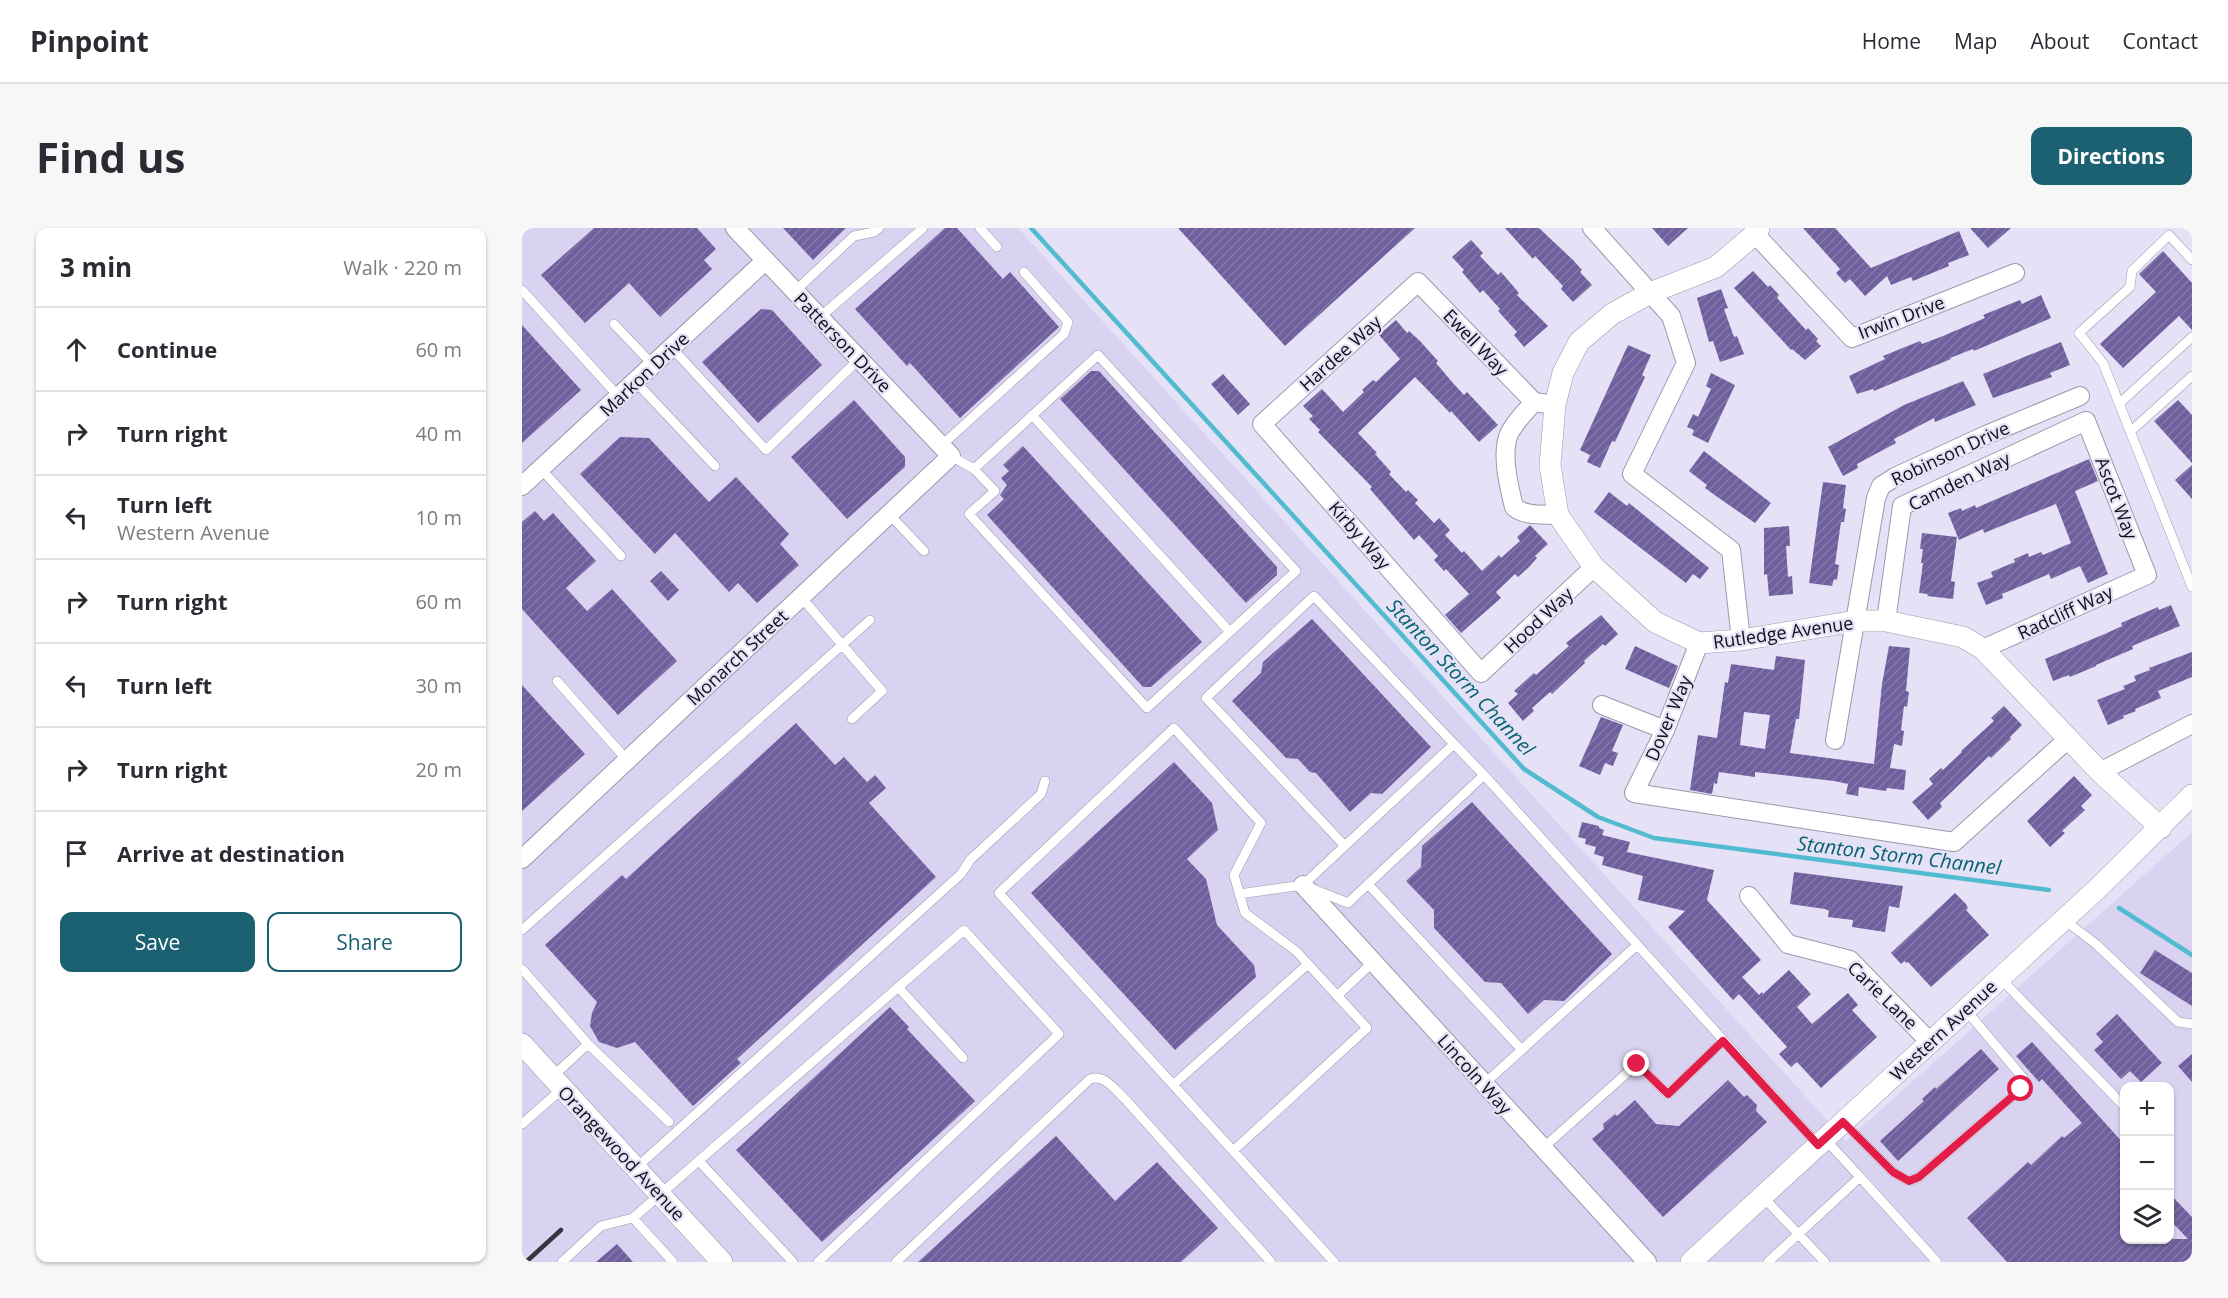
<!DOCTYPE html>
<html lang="en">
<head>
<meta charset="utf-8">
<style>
  body { margin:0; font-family:"Open Sans",sans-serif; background:#f7f7f7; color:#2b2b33 }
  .controls { position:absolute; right:18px; bottom:18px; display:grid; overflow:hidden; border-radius:12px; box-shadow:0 2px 4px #0004 }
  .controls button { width:54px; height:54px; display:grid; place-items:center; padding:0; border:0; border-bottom:2px solid #e1e1e2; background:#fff; color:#2b2b33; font:30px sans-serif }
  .stop { position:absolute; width:18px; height:18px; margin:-14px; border:4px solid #e11d48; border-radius:50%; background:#fff }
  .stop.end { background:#e11d48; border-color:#fff; box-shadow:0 2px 6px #0008 }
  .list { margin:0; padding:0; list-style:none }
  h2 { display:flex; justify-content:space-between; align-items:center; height:78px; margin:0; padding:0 24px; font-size:26px }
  h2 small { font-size:20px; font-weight:400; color:#7c7c81 }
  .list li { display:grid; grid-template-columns:39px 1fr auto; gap:18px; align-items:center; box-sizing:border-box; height:84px; padding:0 24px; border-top:2px solid #e1e1e2 }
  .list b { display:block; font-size:22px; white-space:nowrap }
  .list p { margin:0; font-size:20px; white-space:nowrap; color:#7c7c81 }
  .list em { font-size:20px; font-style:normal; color:#7c7c81 }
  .actions { display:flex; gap:12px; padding:18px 24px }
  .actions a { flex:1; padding:14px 0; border:2px solid #1b6172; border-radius:12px; text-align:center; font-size:21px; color:#1b6172 }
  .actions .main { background:#1b6172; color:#fff }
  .icon { flex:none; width:33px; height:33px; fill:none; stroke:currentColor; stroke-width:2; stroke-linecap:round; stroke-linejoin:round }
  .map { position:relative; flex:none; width:1670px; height:1034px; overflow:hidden; border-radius:12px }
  header { display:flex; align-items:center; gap:36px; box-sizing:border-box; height:84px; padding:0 30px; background:#fff; border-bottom:2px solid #e1e1e2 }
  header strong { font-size:28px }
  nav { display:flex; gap:33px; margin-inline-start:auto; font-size:21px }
  .intro { display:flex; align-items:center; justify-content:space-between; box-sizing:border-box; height:144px; padding:0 36px }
  h1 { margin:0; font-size:42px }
  .button { padding:15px 27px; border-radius:12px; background:#1b6172; color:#fff; font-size:21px; font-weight:700 }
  main { display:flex; gap:36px; padding:0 36px }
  aside { flex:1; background:#fff; border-radius:12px; box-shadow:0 2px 4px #0004 }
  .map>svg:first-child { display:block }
</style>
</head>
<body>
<header>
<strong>Pinpoint</strong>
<nav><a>Home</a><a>Map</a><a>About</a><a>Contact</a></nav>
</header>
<div class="intro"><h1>Find us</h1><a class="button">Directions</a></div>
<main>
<aside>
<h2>3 min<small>Walk · 220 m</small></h2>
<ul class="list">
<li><svg class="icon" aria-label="ahead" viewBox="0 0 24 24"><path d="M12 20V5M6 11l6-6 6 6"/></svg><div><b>Continue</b></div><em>60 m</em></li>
<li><svg class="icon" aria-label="right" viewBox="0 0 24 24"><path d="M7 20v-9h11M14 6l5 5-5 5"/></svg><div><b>Turn right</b></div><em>40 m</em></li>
<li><svg class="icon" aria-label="left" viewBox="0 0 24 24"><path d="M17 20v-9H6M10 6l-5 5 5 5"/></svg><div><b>Turn left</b><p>Western Avenue</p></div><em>10 m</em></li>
<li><svg class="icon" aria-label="right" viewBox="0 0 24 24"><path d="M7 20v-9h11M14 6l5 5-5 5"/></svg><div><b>Turn right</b></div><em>60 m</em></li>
<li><svg class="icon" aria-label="left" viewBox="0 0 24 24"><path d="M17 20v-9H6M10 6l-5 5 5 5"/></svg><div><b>Turn left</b></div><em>30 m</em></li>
<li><svg class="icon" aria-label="right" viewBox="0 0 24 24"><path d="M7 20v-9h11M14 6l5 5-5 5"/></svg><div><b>Turn right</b></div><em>20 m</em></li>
<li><svg class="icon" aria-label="arrive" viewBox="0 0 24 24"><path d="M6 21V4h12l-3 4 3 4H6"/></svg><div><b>Arrive at destination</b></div></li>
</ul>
<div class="actions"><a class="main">Save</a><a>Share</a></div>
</aside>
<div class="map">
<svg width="1670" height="1034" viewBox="0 0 1670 1034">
  <defs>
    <pattern id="building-hatch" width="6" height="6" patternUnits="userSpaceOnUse" patternTransform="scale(1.5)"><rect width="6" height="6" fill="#6f5f9e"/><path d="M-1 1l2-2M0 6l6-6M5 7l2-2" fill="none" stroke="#8579a6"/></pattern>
  </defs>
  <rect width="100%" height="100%" fill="#e5e1f7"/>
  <!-- built -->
  <path fill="#d9d3f1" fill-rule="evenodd" d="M 0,0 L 496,0 L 1324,913 L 1670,604 L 1670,1034 L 0,1034 ZM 1602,858 L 1648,858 L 1648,1012 L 1602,1012 Z"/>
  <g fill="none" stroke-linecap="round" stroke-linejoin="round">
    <!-- stream -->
    <path stroke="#53bbd0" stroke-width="4.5" d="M 509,0 L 1002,541 L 1076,589 L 1132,610 L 1527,662
      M 1597,680 L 1670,727"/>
  </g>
  <!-- building -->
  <path fill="url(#building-hatch)" fill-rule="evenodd" d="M 72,0 L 175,0 L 194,21 L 182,32 L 190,41 L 138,89 L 107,55 L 63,95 L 19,47 Z
    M 261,0 L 324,0 L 291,32 Z
    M 423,0 L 435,0 L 481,51 L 488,44 L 537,99 L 438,190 L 388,135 L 385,138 L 333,81 Z
    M 656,0 L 893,0 L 763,118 Z
    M 983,0 L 1017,0 L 1051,32 L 1060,42 L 1058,44 L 1070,57 L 1051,74 L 1039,61 L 1041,58 L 1013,28 L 1011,31 Z
    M 1130,0 L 1166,0 L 1146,18 Z
    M 1281,0 L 1313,0 L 1349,40 L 1437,3 L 1447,27 L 1426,35 L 1427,38 L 1391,53 L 1389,49 L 1369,57 L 1365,48 L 1343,68 L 1328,51 L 1323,55 L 1314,45 L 1318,41 Z
    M 1448,0 L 1489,0 L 1466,20 Z
    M 949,12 L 961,25 L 958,28 L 976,47 L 979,44 L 997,65 L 995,67 L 1026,98 L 1002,119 L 992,107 L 995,104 L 976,83 L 978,81 L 961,62 L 958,65 L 940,44 L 942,42 L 930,29 Z
    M 1641,23 L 1670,55 L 1670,102 L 1657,88 L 1601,140 L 1578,116 L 1634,64 L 1617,46 Z
    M 1231,43 L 1246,59 L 1248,57 L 1257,67 L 1255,70 L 1284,102 L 1286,100 L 1296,111 L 1294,113 L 1299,118 L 1283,132 L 1270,121 L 1269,122 L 1212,60 Z
    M 1199,61 L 1206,80 L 1202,81 L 1212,109 L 1215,108 L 1222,126 L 1198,134 L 1191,113 L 1187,114 L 1175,70 Z
    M 1519,67 L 1529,90 L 1452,123 L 1451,121 L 1428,130 L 1429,131 L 1352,163 L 1351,161 L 1335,166 L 1327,148 L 1363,131 L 1361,128 L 1398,113 L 1400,116 L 1421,108 L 1463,90 L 1461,87 L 1498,72 L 1500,76 Z
    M 239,81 L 250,82 L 300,137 L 236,195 L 180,134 Z
    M 874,92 L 885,105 L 887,103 L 898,113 L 916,133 L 914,135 L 930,154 L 942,167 L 945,164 L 976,197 L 957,214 L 929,183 L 928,185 L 893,149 L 836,205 L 855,225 L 853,226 L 869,244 L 867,246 L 884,264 L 886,262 L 896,272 L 893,275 L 912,295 L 917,290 L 928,302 L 923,307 L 940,325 L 942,323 L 960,343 L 977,327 L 979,330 L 998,313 L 995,309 L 1008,297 L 1026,316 L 1013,328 L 1015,330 L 1006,340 L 996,349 L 993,346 L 974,364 L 979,370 L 939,405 L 923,387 L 947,366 L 924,341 L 922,343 L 912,332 L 916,328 L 897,307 L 892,312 L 848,261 L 850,259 L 796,204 L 798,202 L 787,191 L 791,188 L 781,178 L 800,161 L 821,184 L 842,164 L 840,162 L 851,152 L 854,154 L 878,131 L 857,107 Z
    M 0,97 L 59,162 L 0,215 Z
    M 1539,114 L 1548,137 L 1528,145 L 1530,149 L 1471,170 L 1461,146 Z
    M 1106,117 L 1129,127 L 1120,147 L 1123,149 L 1093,214 L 1090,213 L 1078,240 L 1065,234 L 1068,227 L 1058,222 Z
    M 569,143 L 577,143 L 755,339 L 755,347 L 724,375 L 538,171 Z
    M 1189,145 L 1213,157 L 1186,215 L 1170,207 L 1172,202 L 1165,199 L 1171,186 L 1176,189 L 1189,161 L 1184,158 Z
    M 701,146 L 728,176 L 716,187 L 689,156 Z
    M 1441,153 L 1454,177 L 1413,194 L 1412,190 L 1372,211 L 1374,215 L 1335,236 L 1336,240 L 1321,248 L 1306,219 L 1382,177 Z
    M 332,172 L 383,229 L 383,239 L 325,291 L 269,229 Z
    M 1656,172 L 1670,187 L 1670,235 L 1632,193 Z
    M 98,209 L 127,210 L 187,274 L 214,249 L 267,306 L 258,316 L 277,337 L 235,375 L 216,355 L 207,364 L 153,305 L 133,326 L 58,246 Z
    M 501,218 L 680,414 L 629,459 L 621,459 L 465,287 L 482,271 L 478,267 L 485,257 L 479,250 L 487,243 L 481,237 Z
    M 1182,223 L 1249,275 L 1233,295 L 1194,268 L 1183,260 L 1185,257 L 1167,243 Z
    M 1567,231 L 1576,253 L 1553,263 L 1586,346 L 1566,355 L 1558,338 L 1529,351 L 1527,346 L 1480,366 L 1481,370 L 1464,377 L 1455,355 L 1471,349 L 1469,344 L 1493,334 L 1492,331 L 1506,325 L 1507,329 L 1519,324 L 1521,327 L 1549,315 L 1546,307 L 1534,276 L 1462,305 L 1461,301 L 1437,312 L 1426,285 L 1439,280 L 1440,283 L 1453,277 L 1454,280 Z
    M 1670,237 L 1670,271 L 1653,252 Z
    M 1301,254 L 1324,257 L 1321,280 L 1324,281 L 1322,294 L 1319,294 L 1313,336 L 1317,337 L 1315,352 L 1312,351 L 1310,358 L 1287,355 Z
    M 1087,264 L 1105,278 L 1107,275 L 1187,340 L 1178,351 L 1171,346 L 1164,355 L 1072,284 Z
    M 13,283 L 22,293 L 31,285 L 74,333 L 44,360 L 65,383 L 90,361 L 155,433 L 96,487 L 0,381 L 0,294 Z
    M 1267,298 L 1268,318 L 1264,318 L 1266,349 L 1270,348 L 1271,366 L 1247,368 L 1245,346 L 1242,347 L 1242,300 Z
    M 1400,305 L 1435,309 L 1429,353 L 1433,354 L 1431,371 L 1405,368 L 1406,366 L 1397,365 L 1401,335 L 1399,335 L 1401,321 L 1398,321 Z
    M 139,343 L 157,362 L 146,373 L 128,353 Z
    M 1649,377 L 1658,398 L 1610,418 L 1611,421 L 1574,437 L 1574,438 L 1548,449 L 1547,447 L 1531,453 L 1523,431 L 1585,405 L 1600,398 L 1599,395 L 1636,379 L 1637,382 Z
    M 1079,387 L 1096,406 L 1083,418 L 1081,416 L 1062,433 L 1063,435 L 1030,466 L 1028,464 L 1010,480 L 1012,483 L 1001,493 L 986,475 L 996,466 L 992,463 L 1012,445 L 1014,447 L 1047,418 L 1044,415 Z
    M 790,391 L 909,519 L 860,566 L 849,565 L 828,584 L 794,545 L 788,544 L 776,531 L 764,530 L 710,473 L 739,445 L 741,434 Z
    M 1113,418 L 1156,438 L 1147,460 L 1103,441 Z
    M 1367,418 L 1388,420 L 1384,463 L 1387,464 L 1385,479 L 1382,478 L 1379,502 L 1382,503 L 1380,518 L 1372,516 L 1368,540 L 1384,542 L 1382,562 L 1365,560 L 1364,563 L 1337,559 L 1336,568 L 1324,566 L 1326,556 L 1312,553 L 1233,544 L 1233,549 L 1197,544 L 1195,556 L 1192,555 L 1190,566 L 1168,562 L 1176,507 L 1195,510 L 1203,454 L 1206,455 L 1209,436 L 1252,442 L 1254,428 L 1283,432 L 1277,491 L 1274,491 L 1268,525 L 1352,536 L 1360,456 ZM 1222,484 L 1248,487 L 1243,521 L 1218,517 Z
    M 1670,424 L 1670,449 L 1636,463 L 1639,470 L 1613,481 L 1614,483 L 1601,488 L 1602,490 L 1586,497 L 1575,472 L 1603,461 L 1601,458 L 1614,453 L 1612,448 L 1628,442 L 1627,440 Z
    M 0,457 L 63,526 L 0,583 Z
    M 1482,478 L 1500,497 L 1488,509 L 1489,511 L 1469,530 L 1467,528 L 1418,575 L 1420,579 L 1406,592 L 1390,574 L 1411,556 L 1407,551 L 1419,540 L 1421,542 L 1440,524 L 1439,523 L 1472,493 L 1469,490 Z
    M 1079,489 L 1101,497 L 1090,523 L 1096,525 L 1091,538 L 1083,535 L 1078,547 L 1057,538 Z
    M 274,495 L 313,537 L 322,529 L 345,554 L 353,547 L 364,560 L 347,575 L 414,649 L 215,831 L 219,835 L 171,878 L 113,814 L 95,820 L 77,814 L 68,798 L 70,785 L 75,774 L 23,717 L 100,647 L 104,651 Z
    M 652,534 L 690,575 L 696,602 L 665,631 L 684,651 L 695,697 L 732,737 L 734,749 L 653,822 L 509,665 Z
    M 1552,548 L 1570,567 L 1559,578 L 1563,582 L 1540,603 L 1543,605 L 1528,619 L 1505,593 Z
    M 950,574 L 1090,726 L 1042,773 L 1022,772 L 1006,786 L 979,755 L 963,754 L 912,700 L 912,682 L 884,653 L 899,639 L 900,618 Z
    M 1060,594 L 1077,598 L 1077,600 L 1082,602 L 1080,607 L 1108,614 L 1105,624 L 1192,642 L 1185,672 L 1239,732 L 1220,749 L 1237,767 L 1240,764 L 1241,766 L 1267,742 L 1289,766 L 1275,779 L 1290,796 L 1326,765 L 1336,777 L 1330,782 L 1355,809 L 1299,860 L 1275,834 L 1269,839 L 1257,826 L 1265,819 L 1217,766 L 1211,772 L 1146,699 L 1163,683 L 1116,672 L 1121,648 L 1080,637 L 1082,629 L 1072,626 L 1074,619 L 1063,616 L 1064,611 L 1056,609 Z
    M 1272,644 L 1381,658 L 1377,680 L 1367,678 L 1363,704 L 1330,699 L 1331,692 L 1306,689 L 1307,683 L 1303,681 L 1268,676 Z
    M 1433,665 L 1444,676 L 1446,680 L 1444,682 L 1467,707 L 1409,759 L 1386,734 L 1384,735 L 1383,733 L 1379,736 L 1369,725 Z
    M 1633,722 L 1670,745 L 1670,778 L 1618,745 Z
    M 368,779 L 387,799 L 385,801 L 453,873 L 300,1014 L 214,922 Z
    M 1595,786 L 1640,835 L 1619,854 L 1608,843 L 1599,851 L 1572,822 L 1581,814 L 1574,806 Z
    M 1510,814 L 1602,916 L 1602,1011 L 1666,1011 L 1647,991 L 1647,965 L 1670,989 L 1670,1034 L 1485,1034 L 1445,990 L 1506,934 L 1509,937 L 1540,908 L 1542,910 L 1560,895 L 1520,851 L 1517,854 L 1494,828 Z
    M 1459,821 L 1477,841 L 1376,933 L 1358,913 L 1402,873 L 1400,871 L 1413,859 L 1414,861 Z
    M 1670,826 L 1670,854 L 1656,838 Z
    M 1206,852 L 1222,869 L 1225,867 L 1235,877 L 1234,883 L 1245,894 L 1141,989 L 1070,911 L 1082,901 L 1081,896 L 1093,886 L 1095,888 L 1113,872 L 1134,896 L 1157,898 Z
    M 534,908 L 593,973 L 635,934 L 696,1000 L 659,1034 L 396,1034 Z
    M 95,1016 L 111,1034 L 74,1034 Z"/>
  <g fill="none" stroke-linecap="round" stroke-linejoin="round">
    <defs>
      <path id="service" d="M 458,0 L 475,19
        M 1670,32 L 1647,7 L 1610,43 L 1608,59 L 1557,105 L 1581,135 L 1670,359
        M 0,62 L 97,169
        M 272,64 L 332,8 L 352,4 L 357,0
        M 297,90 L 401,0
        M 92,96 L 131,137
        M 150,120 L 244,222 L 337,131
        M 113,153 L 193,238
        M 1598,175 L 1670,109
        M 510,187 L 708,404
        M 1609,203 L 1670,148
        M 420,217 L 542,106 L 546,94 L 502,44
        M 429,228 L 452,241 L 473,263 L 447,286 L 625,480 L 774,343 L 576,127 L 452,241
        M 19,241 L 99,328
        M 367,286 L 402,323
        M 279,369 L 360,463 L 330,491
        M 35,453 L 105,532
        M 932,516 L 962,547
        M 846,656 L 1000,822
        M 781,657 L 932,516 L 792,368 L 684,470 L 822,617
        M 717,666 L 781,657 L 826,675 L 962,547 L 1296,917
        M 1541,691 L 1574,716 L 1656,794 L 1670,796
        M 0,702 L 348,392
        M 0,741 L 66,816 L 147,894
        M 1478,750 L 1602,878
        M 376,759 L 441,830
        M 815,768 L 851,734
        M 30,849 L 66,816
        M 962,856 L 1114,718
        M 651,857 L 786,736
        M 1321,894 L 1371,944 L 1387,953 L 1397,949 L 1499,861 L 1501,850 L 1443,781
        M 0,896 L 41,860
        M 1303,911 L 1338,949
        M 1021,920 L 1115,836 L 1146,866 L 1201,813
        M 711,923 L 845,800 L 774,723 L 723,685 L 712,647 L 739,595 L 652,500 L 477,665 L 812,1034
        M 177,933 L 271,1034
        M 114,940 L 439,646 L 448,632 L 519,566 L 523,553
        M 1240,968 L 1303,1034
        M 111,990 L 151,1034
        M 40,1034 L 79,998 L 111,990 L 442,702 L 537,806 L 296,1034
        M 374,1034 L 568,851 C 583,846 593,862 604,872 L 749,1034
        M 1246,1034 L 1338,949 L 1415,1034"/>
      <path id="minor" d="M 1070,0 L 1149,88 L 1164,135 L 1110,246 L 1209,322 L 1219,412
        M 1233,6 L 1330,110 L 1493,45
        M 1012,174 C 1004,183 994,193 988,204 C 978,223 987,259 992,279 C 1004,289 1022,286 1036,287
        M 1033,177 L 1012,174 L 896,54 L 740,196 L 959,445 L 1072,339
        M 0,258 L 243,33
        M 1364,393 L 1380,278 L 1564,193 L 1625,347 L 1461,421
        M 1177,415 L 1143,502 L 1112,565 L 1432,614 L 1546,511
        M 1080,477 L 1143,502
        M 1313,512 L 1354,270 L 1359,258 L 1373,249 L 1464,207 L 1558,168
        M 1578,544 L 1670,496
        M 0,631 L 429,228 L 213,0
        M 781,657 L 1125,1034
        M 1227,668 L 1266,716 L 1328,732 L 1408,814"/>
      <path id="tertiary" d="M 1237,0 L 1233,6 L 1194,39 L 1128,65 L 1090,86 L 1057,114 L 1041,145 L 1033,177 L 1028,237 L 1036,287 L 1072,339 L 1133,394 L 1177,415 L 1219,412 L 1334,393 L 1364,393 L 1441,409 L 1461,421 L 1578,544 L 1639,600
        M 0,816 L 200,1034
        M 1169,1034 L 1575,661 L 1670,567"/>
    </defs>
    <!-- service casing -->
    <use href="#service" stroke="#9c98ac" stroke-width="10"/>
    <!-- minor casing -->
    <use href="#minor" stroke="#9c98ac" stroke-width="20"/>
    <!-- tertiary casing -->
    <use href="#tertiary" stroke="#9c98ac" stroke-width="22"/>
    <!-- service -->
    <use href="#service" stroke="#fff" stroke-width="9"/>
    <!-- minor -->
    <use href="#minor" stroke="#fff" stroke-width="18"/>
    <!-- tertiary -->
    <use href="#tertiary" stroke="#fff" stroke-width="21"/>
    <!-- rail -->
    <path stroke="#383540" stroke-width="4.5" d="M 4,1034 L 39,1002"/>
  </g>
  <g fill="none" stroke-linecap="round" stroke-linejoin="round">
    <!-- route -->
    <path stroke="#e11d48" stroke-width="8" d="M 1115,836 L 1146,866 L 1201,813 L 1296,917 L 1321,894 L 1371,944 L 1387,953 L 1397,949 L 1499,861"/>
  </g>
  <g text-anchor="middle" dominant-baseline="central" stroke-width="4.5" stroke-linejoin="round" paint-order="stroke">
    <!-- street labels -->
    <g font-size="18" fill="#110f17" stroke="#e5e1f7">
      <text transform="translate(1379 89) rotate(-21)">Irwin Drive</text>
      <text transform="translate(321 114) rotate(46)">Patterson Drive</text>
      <text transform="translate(954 114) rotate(46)">Ewell Way</text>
      <text transform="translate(818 125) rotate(-42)">Hardee Way</text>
      <text transform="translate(122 146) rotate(-43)">Markon Drive</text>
      <text transform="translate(1428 225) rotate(-25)">Robinson Drive</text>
      <text transform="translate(1437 253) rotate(-26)">Camden Way</text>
      <text transform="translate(1595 270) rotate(69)">Ascot Way</text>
      <text transform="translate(838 307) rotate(49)">Kirby Way</text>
      <text transform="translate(1543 384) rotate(-25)">Radcliff Way</text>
      <text transform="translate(1016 392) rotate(-43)">Hood Way</text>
      <text transform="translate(1261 404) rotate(-8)">Rutledge Avenue</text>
      <text transform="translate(215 429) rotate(-43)">Monarch Street</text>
      <text transform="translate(1146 490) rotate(-67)">Dover Way</text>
      <text transform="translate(1361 767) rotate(44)">Carie Lane</text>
      <text transform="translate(1421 802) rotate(-43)">Western Avenue</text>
      <text transform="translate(953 846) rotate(48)">Lincoln Way</text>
      <text transform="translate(100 925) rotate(47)">Orangewood Avenue</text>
    </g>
    <!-- water labels -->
    <g font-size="20" font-style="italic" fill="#086271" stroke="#e5e1f7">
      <text transform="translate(939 449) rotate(47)">Stanton Storm Channel</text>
      <text transform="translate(1377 627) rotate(7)">Stanton Storm Channel</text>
    </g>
  </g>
</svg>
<div class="controls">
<button>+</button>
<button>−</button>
<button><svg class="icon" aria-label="layers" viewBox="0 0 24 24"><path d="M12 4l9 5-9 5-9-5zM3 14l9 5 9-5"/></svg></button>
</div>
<div class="stop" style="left:1499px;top:861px"></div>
<div class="stop end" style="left:1115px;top:836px"></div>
</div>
</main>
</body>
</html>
